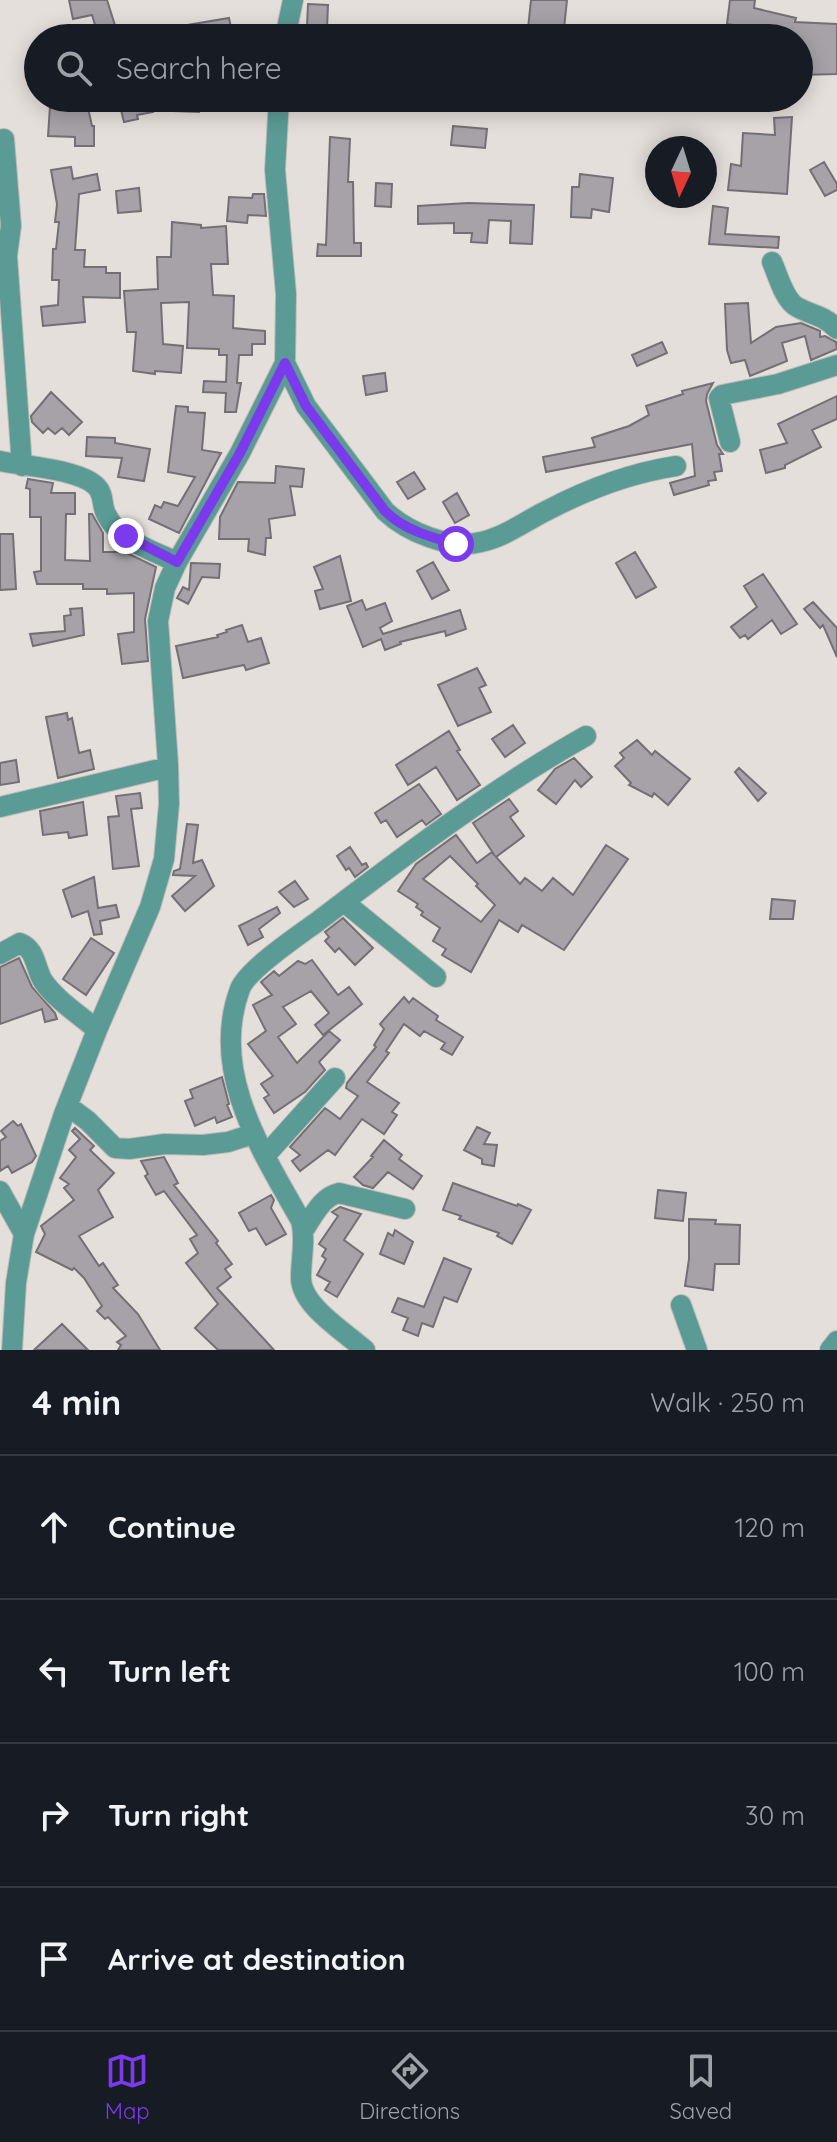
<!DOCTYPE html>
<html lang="en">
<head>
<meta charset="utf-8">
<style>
  body { margin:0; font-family:Quicksand,sans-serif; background:#242831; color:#f1f3f6 }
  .compass { position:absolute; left:645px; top:136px; width:72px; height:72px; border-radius:50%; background:#171b24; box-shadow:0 4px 20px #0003; rotate:184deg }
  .stop { position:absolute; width:24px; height:24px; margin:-18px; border:6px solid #7c3aed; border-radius:50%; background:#fff }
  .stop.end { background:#7c3aed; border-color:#fff; box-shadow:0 2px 8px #0008 }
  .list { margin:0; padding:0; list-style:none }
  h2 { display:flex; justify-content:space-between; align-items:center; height:104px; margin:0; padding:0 32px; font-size:34px }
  h2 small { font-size:26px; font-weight:400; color:#9ea1a6 }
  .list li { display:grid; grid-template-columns:52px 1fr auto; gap:24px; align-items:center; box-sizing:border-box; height:144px; padding:0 32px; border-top:2px solid #363941 }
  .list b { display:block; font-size:30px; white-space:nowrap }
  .list em { font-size:26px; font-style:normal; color:#9ea1a6 }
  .icon { flex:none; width:44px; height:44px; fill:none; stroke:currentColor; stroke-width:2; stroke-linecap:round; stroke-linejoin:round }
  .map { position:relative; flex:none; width:837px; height:1350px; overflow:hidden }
  .search { position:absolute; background:#171b24; box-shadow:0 4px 20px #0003; left:24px; right:24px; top:24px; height:88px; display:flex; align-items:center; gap:20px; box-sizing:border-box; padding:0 28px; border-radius:44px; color:#9ea1a6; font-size:30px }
  .sheet { height:680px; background:#171b24 }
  nav { display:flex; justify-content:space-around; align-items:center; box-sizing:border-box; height:112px; border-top:2px solid #363941; background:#171b24; font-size:22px; color:#9ea1a6 }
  nav a { display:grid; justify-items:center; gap:4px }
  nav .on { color:#7c3aed }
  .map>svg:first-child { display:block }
</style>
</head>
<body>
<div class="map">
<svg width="837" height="1350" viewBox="0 0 837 1350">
  <rect width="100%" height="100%" fill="#e4dfda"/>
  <!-- building -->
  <path fill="#a6a2a8" stroke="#736f75" stroke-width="2" fill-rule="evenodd" d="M 69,0 L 107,0 L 119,38 L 99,38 L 92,15 L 73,19 Z
    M 531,0 L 567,0 L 563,38 L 527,38 Z
    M 730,0 L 755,0 L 754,8 L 796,18 L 795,22 L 837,24 L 837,74 L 799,75 L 799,38 L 754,29 L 754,38 L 739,38 L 740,26 L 727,24 Z
    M 308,4 L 328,5 L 327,28 L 307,27 Z
    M 229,18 L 232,33 L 204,38 L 177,38 L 175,27 Z
    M 601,26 L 638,30 L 638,38 L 600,38 Z
    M 118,98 L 150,98 L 153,112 L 137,115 L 138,119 L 124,122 Z
    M 172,98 L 199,98 L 199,112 L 173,111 Z
    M 86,99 L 92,126 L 94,126 L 94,146 L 75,146 L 75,137 L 48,136 L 50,106 L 66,107 L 65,103 Z
    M 792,117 L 787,194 L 728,190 L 731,164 L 741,166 L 743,133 L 775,135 L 774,118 Z
    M 453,126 L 487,129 L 485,148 L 451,145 Z
    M 330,137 L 350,139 L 348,182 L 353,182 L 354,243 L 361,243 L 361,256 L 317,256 L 318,244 L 326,245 Z
    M 824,162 L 837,184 L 837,190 L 825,196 L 810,170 Z
    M 71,167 L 73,179 L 97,174 L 100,190 L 79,194 L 75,250 L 85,250 L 84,267 L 106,267 L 106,273 L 120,273 L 120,298 L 83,297 L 85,322 L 43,326 L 41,307 L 58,305 L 59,280 L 52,280 L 53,249 L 56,249 L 59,222 L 55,222 L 57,204 L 51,170 Z
    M 580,174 L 613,178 L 609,212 L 592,209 L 591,218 L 571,217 L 572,187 L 579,187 Z
    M 376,183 L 392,184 L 391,207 L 375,206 Z
    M 139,188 L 141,211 L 118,213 L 116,191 Z
    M 253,194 L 264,194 L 266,216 L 248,215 L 247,223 L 227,221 L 229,197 L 252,198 Z
    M 468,203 L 534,205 L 532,244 L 510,243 L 511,221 L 489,220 L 487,243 L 471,242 L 472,233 L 454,233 L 454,223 L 418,224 L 418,206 Z
    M 713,206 L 728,208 L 725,234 L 779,237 L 778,248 L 709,244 Z
    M 172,222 L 201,225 L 201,228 L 226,226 L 228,264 L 211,264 L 213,295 L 234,296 L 233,328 L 265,331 L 265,344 L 252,344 L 252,355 L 239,355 L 237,383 L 241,383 L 236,412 L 225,412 L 226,393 L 203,392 L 204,381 L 226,382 L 227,355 L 219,355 L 219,349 L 187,348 L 189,302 L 161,303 L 163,344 L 183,346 L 181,373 L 155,371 L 155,374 L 133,371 L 136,332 L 127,332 L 124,291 L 158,289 L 157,257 L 171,257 Z
    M 748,303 L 751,343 L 776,327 L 801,323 L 820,331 L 820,337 L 825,336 L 836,342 L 837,349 L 811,360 L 805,336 L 782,343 L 787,361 L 750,376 L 745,360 L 731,363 L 727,350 L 725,304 Z
    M 662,342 L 667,353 L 637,366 L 632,355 Z
    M 385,373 L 387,391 L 366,395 L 363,376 Z
    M 713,383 L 707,394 L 706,401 L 717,445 L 723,454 L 719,454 L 722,471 L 714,472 L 716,480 L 708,481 L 709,485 L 674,495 L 670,483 L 695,476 L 692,444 L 546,472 L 543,457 L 595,447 L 592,438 L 629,426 L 649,415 L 646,406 L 683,394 L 682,391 Z
    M 51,392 L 82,422 L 69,435 L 62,428 L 55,434 L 48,428 L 43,433 L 32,422 L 31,416 Z
    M 837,396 L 837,419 L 812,430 L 821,447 L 785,465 L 785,468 L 766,473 L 760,450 L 787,443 L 778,424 Z
    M 176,406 L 188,407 L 188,412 L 205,413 L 202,450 L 221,453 L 179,533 L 149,519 L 155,505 L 161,508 L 164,502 L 178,506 L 195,477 L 168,472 Z
    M 87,437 L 115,438 L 115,443 L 150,449 L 144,481 L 118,477 L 122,458 L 86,456 Z
    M 276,466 L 304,469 L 302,487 L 290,486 L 295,515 L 269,519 L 271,538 L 266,538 L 265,555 L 248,551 L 249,539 L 219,539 L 220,517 L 238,482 L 275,483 Z
    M 414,472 L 425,489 L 408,499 L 397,482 Z
    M 28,479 L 53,483 L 51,493 L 75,493 L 75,514 L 66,514 L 65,560 L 90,561 L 89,514 L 92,514 L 103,533 L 103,552 L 125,552 L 156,567 L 145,619 L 148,661 L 122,664 L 118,634 L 134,632 L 134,593 L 107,594 L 107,589 L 83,589 L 83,584 L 37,584 L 34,572 L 41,571 L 41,517 L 30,517 L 30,489 L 26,488 Z
    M 457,493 L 469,515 L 455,523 L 443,502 Z
    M 0,534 L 13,534 L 16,589 L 0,590 Z
    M 635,552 L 656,587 L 636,598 L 616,563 Z
    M 340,556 L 351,601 L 320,609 L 315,591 L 323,589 L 314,567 Z
    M 433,562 L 449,590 L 432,599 L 417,571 Z
    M 191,563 L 220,564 L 219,578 L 202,577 L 188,604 L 177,598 L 183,587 L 189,590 Z
    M 763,574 L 797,624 L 781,634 L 772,620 L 748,639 L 745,635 L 740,638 L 731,627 L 757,607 L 744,586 Z
    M 362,600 L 366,610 L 385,603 L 392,621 L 380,628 L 383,634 L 460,610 L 466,629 L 446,636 L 445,631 L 400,642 L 401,644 L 385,650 L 381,639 L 363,647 L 347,606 Z
    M 813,602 L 837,628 L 837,657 L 823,625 L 820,628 L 804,609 Z
    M 82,608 L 84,635 L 33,646 L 30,634 L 65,631 L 64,616 L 71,615 L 70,609 Z
    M 242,625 L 248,642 L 261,638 L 269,663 L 246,670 L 244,665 L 183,678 L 176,646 L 218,637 L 217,635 L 227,632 L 226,630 Z
    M 477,668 L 486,685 L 479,688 L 491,712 L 458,726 L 438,685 Z
    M 67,713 L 68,720 L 72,718 L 79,753 L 90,750 L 94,769 L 58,778 L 46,717 Z
    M 513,725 L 525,743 L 505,757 L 492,739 Z
    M 449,731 L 460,750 L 457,751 L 480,785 L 457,800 L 436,767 L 408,785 L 396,765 Z
    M 637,740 L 652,755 L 655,751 L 690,779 L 668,805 L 654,793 L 652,797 L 629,785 L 631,783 L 615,766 L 624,758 L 620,753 Z
    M 574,758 L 592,777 L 581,787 L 575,780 L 556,804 L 538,790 L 555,769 Z
    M 16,760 L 19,782 L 0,785 L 0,763 Z
    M 739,768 L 766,793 L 758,801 L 735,772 Z
    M 419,784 L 441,814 L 426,825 L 422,820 L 397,837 L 386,820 L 381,823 L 375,813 Z
    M 140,793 L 142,808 L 131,809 L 139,866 L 113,869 L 108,817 L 119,816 L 116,796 Z
    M 509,799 L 518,811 L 510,817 L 524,836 L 496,857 L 520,884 L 525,878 L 542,891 L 553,878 L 573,895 L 606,845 L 628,859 L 564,950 L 522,925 L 518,932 L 499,920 L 471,972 L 442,955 L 446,949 L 433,941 L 440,928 L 421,915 L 423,912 L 416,907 L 418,904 L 398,891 L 416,864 L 456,835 L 477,863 L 492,852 L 495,856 L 473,823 ZM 450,856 L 478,884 L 476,886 L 495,905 L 481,922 L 423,879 Z
    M 83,802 L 87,835 L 69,838 L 68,832 L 43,835 L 40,811 Z
    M 187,824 L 198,825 L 193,863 L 202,860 L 214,886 L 185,911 L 172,896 L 195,876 L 173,875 L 174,871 L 180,869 Z
    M 350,847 L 362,865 L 366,863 L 368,867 L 355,877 L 349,868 L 346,870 L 337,856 Z
    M 94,877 L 98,908 L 116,905 L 119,917 L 100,921 L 102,934 L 94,935 L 88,911 L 72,917 L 63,890 Z
    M 295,881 L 308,899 L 294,907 L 279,892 Z
    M 772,899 L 795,901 L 793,919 L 770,919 Z
    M 277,907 L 280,913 L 259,929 L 263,937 L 248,945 L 239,926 Z
    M 343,918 L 373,948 L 355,965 L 339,948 L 335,952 L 325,941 L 329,937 L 325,932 Z
    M 91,938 L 114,953 L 86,995 L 63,979 Z
    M 19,958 L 32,987 L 55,1013 L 57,1019 L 45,1022 L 42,1009 L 0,1024 L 0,967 Z
    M 312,960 L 338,995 L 349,987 L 362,1004 L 323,1035 L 315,1025 L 329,1013 L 311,991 L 283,1007 L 296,1024 L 278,1037 L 297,1063 L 329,1031 L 340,1040 L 319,1062 L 325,1070 L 305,1092 L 274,1113 L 264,1098 L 269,1095 L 261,1084 L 273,1076 L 248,1044 L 266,1031 L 253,1005 L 272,995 L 261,982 L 274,971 L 279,976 L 298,961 L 305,964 Z
    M 404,997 L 409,1003 L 413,998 L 438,1016 L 436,1020 L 463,1037 L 452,1055 L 441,1049 L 445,1043 L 424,1031 L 420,1036 L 404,1024 L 386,1051 L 389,1053 L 367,1082 L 399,1103 L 392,1112 L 397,1115 L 384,1134 L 362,1119 L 335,1155 L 328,1150 L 300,1171 L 292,1161 L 300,1155 L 290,1147 L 325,1108 L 340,1119 L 358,1096 L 346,1088 L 347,1083 L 376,1047 L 374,1045 L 384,1029 L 380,1024 Z
    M 222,1077 L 229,1104 L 227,1105 L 232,1117 L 217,1123 L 215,1117 L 195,1126 L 185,1101 L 193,1098 L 190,1090 Z
    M 13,1121 L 18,1126 L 21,1124 L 36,1156 L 32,1162 L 12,1173 L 8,1166 L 0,1171 L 0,1141 L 6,1137 L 1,1131 Z
    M 477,1127 L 490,1133 L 484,1144 L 497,1145 L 494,1166 L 482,1164 L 482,1159 L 464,1150 Z
    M 75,1128 L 94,1146 L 90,1150 L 114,1173 L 98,1190 L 113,1217 L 79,1236 L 99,1266 L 103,1263 L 118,1285 L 113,1288 L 138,1314 L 160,1350 L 118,1350 L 121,1345 L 117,1342 L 126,1336 L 108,1317 L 105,1319 L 97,1311 L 102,1306 L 84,1278 L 74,1268 L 72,1270 L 36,1252 L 45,1234 L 41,1226 L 74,1200 L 64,1188 L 69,1184 L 60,1178 L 76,1157 L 69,1150 L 80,1139 L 72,1131 Z
    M 384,1140 L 402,1155 L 399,1159 L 422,1176 L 413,1189 L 388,1172 L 373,1188 L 363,1185 L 354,1177 L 373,1157 L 371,1156 Z
    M 164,1157 L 178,1183 L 174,1185 L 218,1241 L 216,1243 L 232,1264 L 225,1269 L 231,1277 L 217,1288 L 274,1350 L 218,1350 L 195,1328 L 218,1304 L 186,1263 L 198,1253 L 190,1239 L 197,1235 L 164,1191 L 156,1195 L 145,1176 L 148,1174 L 141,1161 Z
    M 453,1183 L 517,1206 L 518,1204 L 531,1210 L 512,1244 L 497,1236 L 499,1233 L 459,1219 L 461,1216 L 443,1210 Z
    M 658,1190 L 686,1193 L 683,1221 L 655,1218 Z
    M 271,1195 L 274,1200 L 271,1208 L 286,1234 L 266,1245 L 256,1228 L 249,1231 L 239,1213 Z
    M 340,1207 L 361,1214 L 344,1240 L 363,1254 L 337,1297 L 325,1290 L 330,1282 L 317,1275 L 326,1259 L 322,1256 L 326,1249 L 319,1244 L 338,1216 L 332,1212 Z
    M 689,1219 L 716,1220 L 715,1224 L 740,1225 L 739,1264 L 715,1264 L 713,1290 L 685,1286 L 689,1259 Z
    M 395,1230 L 413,1242 L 404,1264 L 380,1254 L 388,1233 L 393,1236 Z
    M 444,1258 L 471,1269 L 457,1302 L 444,1297 L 433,1327 L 422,1323 L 418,1336 L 403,1330 L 408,1318 L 392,1312 L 398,1298 L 424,1307 Z
    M 62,1324 L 88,1350 L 34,1350 Z"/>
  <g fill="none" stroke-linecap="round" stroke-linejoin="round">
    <defs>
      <path id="minor" d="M 285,38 L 293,0
        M 4,139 L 11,226 L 7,256
        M 0,241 L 7,256 L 22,466
        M 772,262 C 778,275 784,300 797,307 C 813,316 822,314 837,329
        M 285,363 L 306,406 L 385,511 C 407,532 450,550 481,542 C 505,537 527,520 548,510 C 588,489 631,473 676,466
        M 730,442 L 719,398 L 722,395 L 778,384 L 837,365
        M 0,461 C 24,466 78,469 96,486 C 105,495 101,505 106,514 C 118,540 153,551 177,562
        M 0,807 L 168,767
        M 344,902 L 436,977
        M 0,954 L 20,943 C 36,949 35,968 43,981 C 56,1000 80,1015 97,1030
        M 68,1106 L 88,1121 L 115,1148 L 129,1149 L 165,1144 L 203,1145 L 228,1142 L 253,1134
        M 265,1156 L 335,1078
        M 0,1191 L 24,1234
        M 303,1231 C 313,1217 321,1197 339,1193 L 405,1209
        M 681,1305 L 697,1350
        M 12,1350 L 16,1283 L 24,1234 L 64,1114 L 97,1030 L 150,907 L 164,859 L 169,804 L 168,764 L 158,621 L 165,588 L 177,562 L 240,453 L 285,363 L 286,294 L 275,170 L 279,98
        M 365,1350 C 345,1332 300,1305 301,1277 C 301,1258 306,1239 301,1221 C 262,1151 209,1072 240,989 C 247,970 299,935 317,922 C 404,856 490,790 586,736
        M 830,1350 L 837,1341"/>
    </defs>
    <!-- minor casing -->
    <use href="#minor" stroke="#bfbbb7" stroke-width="22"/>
    <!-- minor -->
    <use href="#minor" stroke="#5b9b95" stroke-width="20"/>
  </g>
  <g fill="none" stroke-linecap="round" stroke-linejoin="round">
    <!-- route -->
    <path stroke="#7c3aed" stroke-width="10" d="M 126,536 L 177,562 L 240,453 L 285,363 L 306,406 L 385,511 C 404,530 430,537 456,544"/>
  </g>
</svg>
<svg class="compass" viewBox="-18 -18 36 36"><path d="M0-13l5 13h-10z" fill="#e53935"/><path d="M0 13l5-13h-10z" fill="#9ea1a6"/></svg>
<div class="stop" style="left:456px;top:544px"></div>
<div class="stop end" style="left:126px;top:536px"></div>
<div class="search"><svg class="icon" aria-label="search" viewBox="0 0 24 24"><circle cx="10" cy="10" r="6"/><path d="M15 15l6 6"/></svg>Search here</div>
</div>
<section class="sheet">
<h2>4 min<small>Walk · 250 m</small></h2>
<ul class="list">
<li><svg class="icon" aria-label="ahead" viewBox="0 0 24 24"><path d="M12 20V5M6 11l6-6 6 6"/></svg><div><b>Continue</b></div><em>120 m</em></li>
<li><svg class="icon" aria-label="left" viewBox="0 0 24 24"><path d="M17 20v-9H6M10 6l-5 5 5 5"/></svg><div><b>Turn left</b></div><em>100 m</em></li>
<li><svg class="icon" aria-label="right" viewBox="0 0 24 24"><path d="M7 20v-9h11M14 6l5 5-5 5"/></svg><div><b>Turn right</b></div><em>30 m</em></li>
<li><svg class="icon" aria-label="arrive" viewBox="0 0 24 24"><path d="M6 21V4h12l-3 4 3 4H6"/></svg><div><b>Arrive at destination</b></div></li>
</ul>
</section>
<nav>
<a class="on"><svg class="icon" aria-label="map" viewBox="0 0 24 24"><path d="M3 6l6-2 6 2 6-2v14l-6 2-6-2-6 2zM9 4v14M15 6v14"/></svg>Map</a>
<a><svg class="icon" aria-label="directions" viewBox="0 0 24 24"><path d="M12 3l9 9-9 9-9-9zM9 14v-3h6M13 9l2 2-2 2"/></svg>Directions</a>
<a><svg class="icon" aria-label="saved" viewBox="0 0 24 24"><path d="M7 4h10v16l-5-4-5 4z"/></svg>Saved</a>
</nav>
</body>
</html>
